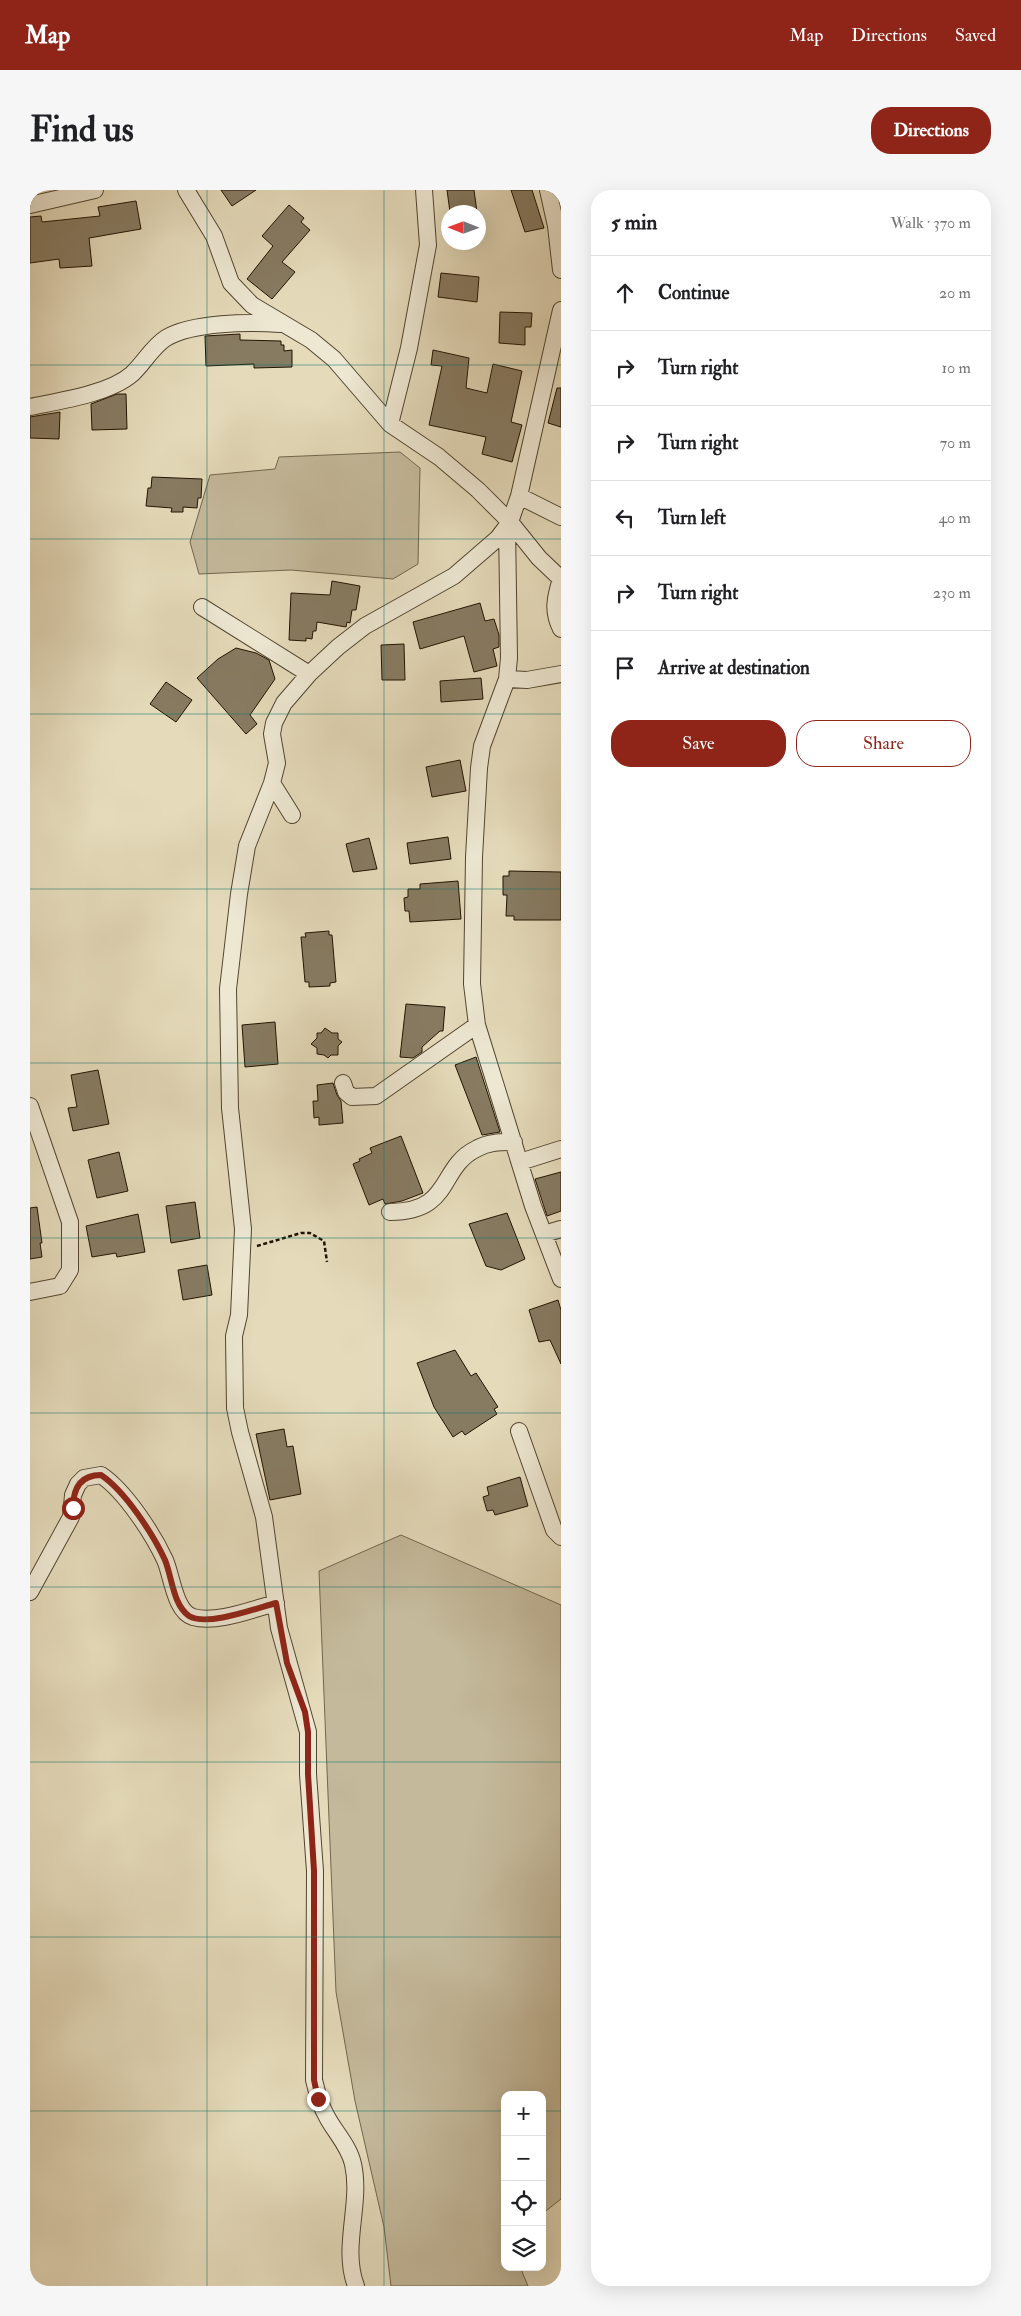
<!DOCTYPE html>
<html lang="en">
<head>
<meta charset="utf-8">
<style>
  body { margin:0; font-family:"IM FELL Double Pica",serif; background:#f6f6f6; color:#202124 }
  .controls { position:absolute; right:15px; bottom:15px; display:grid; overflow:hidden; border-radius:10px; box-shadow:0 5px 20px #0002 }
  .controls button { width:45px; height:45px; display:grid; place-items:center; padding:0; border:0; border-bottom:1px solid #e0e0e0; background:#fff; color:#202124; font:25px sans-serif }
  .compass { position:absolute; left:411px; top:15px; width:45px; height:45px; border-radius:50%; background:#fff; box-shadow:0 5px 20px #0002; rotate:271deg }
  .stop { position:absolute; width:15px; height:15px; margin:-11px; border:4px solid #8f2418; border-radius:50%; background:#fff }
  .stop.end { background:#8f2418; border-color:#fff; box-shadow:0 1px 5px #0008 }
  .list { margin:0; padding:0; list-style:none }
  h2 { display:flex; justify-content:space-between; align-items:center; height:65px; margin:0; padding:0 20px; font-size:21px }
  h2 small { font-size:16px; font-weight:400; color:#757577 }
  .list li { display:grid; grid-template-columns:32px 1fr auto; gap:15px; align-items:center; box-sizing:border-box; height:75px; padding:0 20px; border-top:1px solid #e0e0e0 }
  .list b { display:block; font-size:19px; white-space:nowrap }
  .list em { font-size:16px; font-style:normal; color:#757577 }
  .actions { display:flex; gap:10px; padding:15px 20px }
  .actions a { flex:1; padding:11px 0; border:1px solid #8f2418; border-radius:20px; text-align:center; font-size:18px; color:#8f2418 }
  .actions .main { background:#8f2418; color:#fff }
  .icon { flex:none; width:28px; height:28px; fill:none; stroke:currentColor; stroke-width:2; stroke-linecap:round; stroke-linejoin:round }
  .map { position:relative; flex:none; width:531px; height:2096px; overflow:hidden; border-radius:20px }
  header { display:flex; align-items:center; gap:30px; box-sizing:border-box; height:70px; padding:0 25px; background:#8f2418; color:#fff }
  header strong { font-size:24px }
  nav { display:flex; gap:28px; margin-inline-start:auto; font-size:18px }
  .intro { display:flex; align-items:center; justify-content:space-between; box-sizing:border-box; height:120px; padding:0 30px }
  h1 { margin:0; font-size:35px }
  .button { padding:12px 22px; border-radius:20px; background:#8f2418; color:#fff; font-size:18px; font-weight:700 }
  main { display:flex; gap:30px; padding:0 30px }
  aside { flex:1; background:#fff; border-radius:20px; box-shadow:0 5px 20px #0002 }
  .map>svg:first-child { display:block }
</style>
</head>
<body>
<header>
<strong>Map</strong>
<nav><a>Map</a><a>Directions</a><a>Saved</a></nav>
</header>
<div class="intro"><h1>Find us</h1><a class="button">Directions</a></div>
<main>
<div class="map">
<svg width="531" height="2096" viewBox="0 0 531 2096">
  <rect width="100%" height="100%" fill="#e5dbbb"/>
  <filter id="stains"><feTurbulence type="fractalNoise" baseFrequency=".004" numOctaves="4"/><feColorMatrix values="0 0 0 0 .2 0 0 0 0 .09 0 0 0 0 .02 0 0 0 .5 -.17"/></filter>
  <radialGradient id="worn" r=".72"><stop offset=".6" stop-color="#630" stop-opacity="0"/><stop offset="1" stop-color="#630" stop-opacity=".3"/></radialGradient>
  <!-- green -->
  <path fill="#c4b99b" stroke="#72664e" d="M 370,262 L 390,278 L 388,374 L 363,389 L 261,380 L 169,384 L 160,352 L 180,285 L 245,279 L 249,267 Z
    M 371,1345 L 531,1415 L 531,2009 L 512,2024 L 512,1905 L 475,1905 L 475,2077 L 490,2077 L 498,2096 L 361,2096 L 354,2037 L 325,1911 L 306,1802 L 289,1381 Z"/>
  <!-- building -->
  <path fill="#877b62" stroke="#211301" d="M 191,0 L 226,0 L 202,16 Z
    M 417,0 L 444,0 L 447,22 L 420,22 Z
    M 481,0 L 502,0 L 514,38 L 495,42 Z
    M 106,11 L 111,39 L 59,48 L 62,76 L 30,78 L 29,69 L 0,73 L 0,27 L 11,26 L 12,32 L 70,26 L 68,17 Z
    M 259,15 L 274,28 L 271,32 L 280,40 L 252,72 L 265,82 L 242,109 L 217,89 L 243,56 L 232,46 Z
    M 411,83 L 449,87 L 447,112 L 408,107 Z
    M 470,122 L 502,123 L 501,137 L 495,137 L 495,155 L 469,153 Z
    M 210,144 L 210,150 L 251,151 L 251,155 L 254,155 L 254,161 L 262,160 L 262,177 L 224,178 L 224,174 L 176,176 L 175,146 Z
    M 403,160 L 439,168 L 436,198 L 457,203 L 463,174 L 492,181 L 481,232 L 492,235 L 482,272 L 452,264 L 456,247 L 399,235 L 412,176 L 401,175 Z
    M 527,198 L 531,198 L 531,237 L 518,233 Z
    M 87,204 L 96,204 L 97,239 L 62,240 L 61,214 Z
    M 30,222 L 29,249 L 0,248 L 0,227 Z
    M 122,287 L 172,289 L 171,308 L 168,308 L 167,318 L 153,317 L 153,322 L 141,322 L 142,318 L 116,316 L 118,298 L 121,298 Z
    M 302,391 L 330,396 L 326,420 L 322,420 L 320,433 L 317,432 L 316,437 L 287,432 L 286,441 L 283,441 L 282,449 L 276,448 L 276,451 L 259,450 L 261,403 L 300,405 Z
    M 450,413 L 455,431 L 464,429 L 469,445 L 469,457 L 463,459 L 467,476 L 444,482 L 434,446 L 390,459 L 383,432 Z
    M 374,454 L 375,490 L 352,490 L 351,455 Z
    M 206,458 L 226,463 L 239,470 L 245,489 L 220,525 L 227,534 L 216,544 L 167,488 L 188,469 Z
    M 451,488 L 453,509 L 411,512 L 410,491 Z
    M 136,492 L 162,510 L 146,532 L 120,514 Z
    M 430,570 L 436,601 L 402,607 L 396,577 Z
    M 418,647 L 421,669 L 380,674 L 377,653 Z
    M 339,648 L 347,679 L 323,682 L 316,654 Z
    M 479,681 L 531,682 L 531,730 L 484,730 L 484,726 L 476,726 L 477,705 L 473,705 L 473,686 L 479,686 Z
    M 428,691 L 431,729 L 380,732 L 379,721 L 375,721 L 374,708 L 378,707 L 378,699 L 390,699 L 390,694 Z
    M 299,741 L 299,745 L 302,745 L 306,792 L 300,793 L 300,796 L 279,797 L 279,792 L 275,792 L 271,747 L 276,747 L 275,743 Z
    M 376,814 L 415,817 L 413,841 L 410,841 L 392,857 L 392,862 L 383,868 L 370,867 Z
    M 245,832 L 248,874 L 215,877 L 212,835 Z
    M 295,838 L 302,843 L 308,843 L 308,849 L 312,852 L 308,856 L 308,865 L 301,865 L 298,868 L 294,865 L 287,864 L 287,858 L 281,854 L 287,848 L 287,843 L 291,843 Z
    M 446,867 L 470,942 L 452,945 L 425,875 Z
    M 68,880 L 79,934 L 43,941 L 38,918 L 47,917 L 41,885 Z
    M 303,893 L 307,905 L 311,911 L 313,933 L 289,935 L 289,927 L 284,928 L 283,911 L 288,911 L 287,895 Z
    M 371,946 L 393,1003 L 372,1011 L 355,1014 L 353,1009 L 339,1015 L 323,974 L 330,971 L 329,969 L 342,963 L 340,958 Z
    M 89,962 L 98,1001 L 67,1008 L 58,970 Z
    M 531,982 L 531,1021 L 517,1026 L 505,989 Z
    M 165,1012 L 170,1048 L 141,1053 L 136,1016 Z
    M 7,1017 L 12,1053 L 10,1053 L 12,1067 L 0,1069 L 0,1018 Z
    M 477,1023 L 495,1069 L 471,1080 L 456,1076 L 439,1034 Z
    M 108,1024 L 115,1062 L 87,1067 L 86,1063 L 62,1067 L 56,1036 Z
    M 177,1075 L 182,1105 L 153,1110 L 148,1080 Z
    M 528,1110 L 531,1120 L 531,1174 L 520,1150 L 509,1152 L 499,1120 Z
    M 425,1160 L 441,1186 L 446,1183 L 468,1217 L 464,1219 L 467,1224 L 435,1245 L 432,1241 L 423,1247 L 404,1217 L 387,1173 Z
    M 254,1239 L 257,1257 L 263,1256 L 271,1304 L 240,1310 L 226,1244 Z
    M 490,1287 L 498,1316 L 465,1325 L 463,1320 L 457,1321 L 453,1307 L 459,1305 L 457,1297 Z"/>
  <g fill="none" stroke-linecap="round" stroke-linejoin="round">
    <defs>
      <path id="minor" d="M 156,0 L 184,46 L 201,93 L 222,115 L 281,150 L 304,169 L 360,234 L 409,267 L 448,300 L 480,332 L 509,368 L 531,389
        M 518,0 L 526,36 L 531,80
        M 0,15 L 65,0
        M 0,217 C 29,211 79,204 102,184 C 114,173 122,157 136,148 C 163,132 219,132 250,134
        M 360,234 L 379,158 L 398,55 L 394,0
        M 489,306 L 531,327
        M 477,337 L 479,468 L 477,489 L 452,556 L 449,578 L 444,667 L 442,794 L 447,835 L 503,1016 L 531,1089
        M 531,389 C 525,408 522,421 531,439
        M 172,417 L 279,484
        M 477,489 L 497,490 L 531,484
        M 242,593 L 262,625
        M 313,893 L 316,902 L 322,907 L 346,906 L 447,835
        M 0,916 L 40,1032 L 40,1080 L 30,1096 L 0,1102
        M 490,972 L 531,959
        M 360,1022 C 423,1022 408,978 446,959 C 458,952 470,952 484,952
        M 514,1044 L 531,1039
        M 489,1241 L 524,1340 L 531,1347
        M 0,1402 L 41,1327 L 43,1305 L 48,1294 L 54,1288 L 71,1285 C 95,1301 123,1344 135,1370 C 142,1386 145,1422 163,1427 C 186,1434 223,1419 246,1413
        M 326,2096 C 311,2057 332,2014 323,1974 C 319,1956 305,1942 297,1927 C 290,1915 287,1903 284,1890 L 285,1681 L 278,1584 L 278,1542 L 249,1438 L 234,1327 L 210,1242 L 205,1218 L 204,1146 L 209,1125 L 213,1039 L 200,918 L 198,799 L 209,704 L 217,656 L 242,593 L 247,573 L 242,544 L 244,533 L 254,513 L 279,484 L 308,457 L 335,436 L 424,386 L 468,348 L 480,332 L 489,306 L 531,120"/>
    </defs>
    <!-- minor casing -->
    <use href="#minor" stroke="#524530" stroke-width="18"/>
    <!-- path -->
    <path stroke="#211301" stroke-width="2.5" stroke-dasharray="4 2.5" stroke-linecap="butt" d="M 227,1056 L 271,1043 L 280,1043 L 294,1051 L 297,1072"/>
    <!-- minor -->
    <use href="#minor" stroke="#eee8d3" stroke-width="16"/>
  </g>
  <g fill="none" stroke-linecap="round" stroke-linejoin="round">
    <!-- route -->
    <path stroke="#8f2418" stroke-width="6" d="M 43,1318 C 43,1299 50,1285 71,1285 C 95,1301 123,1344 135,1370 C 142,1387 143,1415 159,1426 C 177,1437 227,1418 246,1413 L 257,1473 L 275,1522 L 278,1542 L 278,1584 L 284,1681 L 284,1890 L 288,1909"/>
  </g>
  <!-- grid -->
  <path fill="none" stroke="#0f766e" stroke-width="1" stroke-opacity="0.55" d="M 177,0 L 177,2096M 354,0 L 354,2096M 0,175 L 531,175M 0,349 L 531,349M 0,524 L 531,524M 0,699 L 531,699M 0,873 L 531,873M 0,1048 L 531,1048M 0,1223 L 531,1223M 0,1397 L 531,1397M 0,1572 L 531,1572M 0,1747 L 531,1747M 0,1921 L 475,1921M 512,1921 L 531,1921"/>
  <rect width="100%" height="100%" filter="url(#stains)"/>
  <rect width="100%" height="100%" fill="url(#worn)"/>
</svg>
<div class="controls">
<button>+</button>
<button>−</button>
<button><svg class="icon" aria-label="locate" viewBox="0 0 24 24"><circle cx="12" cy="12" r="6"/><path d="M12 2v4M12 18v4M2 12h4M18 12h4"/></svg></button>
<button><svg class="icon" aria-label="layers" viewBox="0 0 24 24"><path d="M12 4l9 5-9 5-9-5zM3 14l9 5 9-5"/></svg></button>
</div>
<svg class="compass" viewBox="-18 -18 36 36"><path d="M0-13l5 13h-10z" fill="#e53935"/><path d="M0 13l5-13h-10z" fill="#757577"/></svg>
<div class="stop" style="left:43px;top:1318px"></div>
<div class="stop end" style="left:288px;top:1909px"></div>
</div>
<aside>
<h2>5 min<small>Walk · 370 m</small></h2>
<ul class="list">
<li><svg class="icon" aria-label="ahead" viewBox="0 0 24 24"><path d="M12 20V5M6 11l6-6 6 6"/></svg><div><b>Continue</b></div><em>20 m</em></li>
<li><svg class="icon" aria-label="right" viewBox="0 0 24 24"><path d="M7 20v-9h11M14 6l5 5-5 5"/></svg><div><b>Turn right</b></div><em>10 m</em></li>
<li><svg class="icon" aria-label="right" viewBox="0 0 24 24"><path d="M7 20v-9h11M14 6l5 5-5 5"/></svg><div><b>Turn right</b></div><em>70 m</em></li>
<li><svg class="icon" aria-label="left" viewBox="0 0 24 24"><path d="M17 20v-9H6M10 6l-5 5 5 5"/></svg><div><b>Turn left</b></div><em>40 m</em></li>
<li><svg class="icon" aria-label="right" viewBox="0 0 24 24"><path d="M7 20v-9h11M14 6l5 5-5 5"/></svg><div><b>Turn right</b></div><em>230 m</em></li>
<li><svg class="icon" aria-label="arrive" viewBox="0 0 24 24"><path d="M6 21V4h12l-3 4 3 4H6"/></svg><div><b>Arrive at destination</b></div></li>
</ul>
<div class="actions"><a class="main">Save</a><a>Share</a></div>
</aside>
</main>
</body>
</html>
